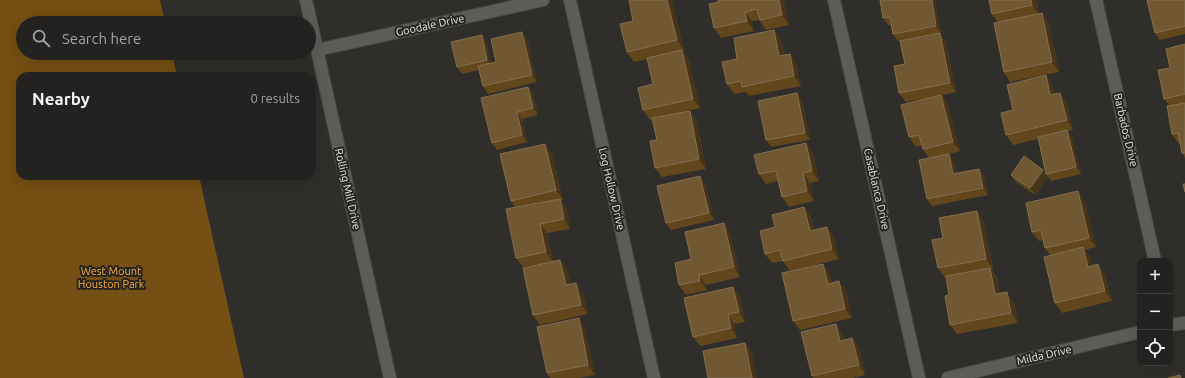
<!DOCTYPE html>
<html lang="en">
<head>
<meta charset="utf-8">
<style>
  body { margin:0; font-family:Ubuntu,sans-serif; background:#2c2a29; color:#f1f3f6 }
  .controls { position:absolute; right:12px; bottom:12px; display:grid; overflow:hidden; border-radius:8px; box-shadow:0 4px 16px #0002 }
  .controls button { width:36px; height:36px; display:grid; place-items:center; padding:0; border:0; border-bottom:1px solid #413f3e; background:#242220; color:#f1f3f6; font:20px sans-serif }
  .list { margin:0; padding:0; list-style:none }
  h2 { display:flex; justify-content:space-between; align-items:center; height:52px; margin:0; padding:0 16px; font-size:17px }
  h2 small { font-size:13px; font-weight:400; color:#a3a4a5 }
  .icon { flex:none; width:22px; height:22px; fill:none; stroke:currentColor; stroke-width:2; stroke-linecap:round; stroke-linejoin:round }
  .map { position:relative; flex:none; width:1185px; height:378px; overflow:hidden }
  .search { position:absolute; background:#242220; box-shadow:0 4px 16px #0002; left:16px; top:16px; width:300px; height:44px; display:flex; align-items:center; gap:10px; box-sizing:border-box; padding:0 14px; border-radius:22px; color:#a3a4a5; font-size:15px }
  .panel { position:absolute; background:#242220; box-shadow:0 4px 16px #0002; left:16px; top:72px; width:300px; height:108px; border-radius:12px }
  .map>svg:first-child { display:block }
</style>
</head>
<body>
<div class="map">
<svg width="1185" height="378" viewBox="0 0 1185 378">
  <rect width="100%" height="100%" fill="#302e2b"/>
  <!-- green -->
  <path fill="#754f13" d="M 0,0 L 160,0 L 165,23 L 23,23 L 23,53 L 172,53 L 177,76 L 20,76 L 20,176 L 199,176 L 244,378 L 0,378 Z"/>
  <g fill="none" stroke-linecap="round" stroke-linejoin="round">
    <defs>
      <path id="minor" d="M 306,0 L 390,378
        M 570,0 L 654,378
        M 834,0 L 919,378
        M 1096,0 L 1155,261
        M 317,50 L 543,0
        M 1170,325 L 1185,323
        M 948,378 L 1140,332"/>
    </defs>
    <!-- minor casing -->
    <use href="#minor" stroke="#4b4946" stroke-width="14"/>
    <!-- minor -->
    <use href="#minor" stroke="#5e5c59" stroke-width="12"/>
  </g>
  <!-- wall -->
  <path fill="#62461c" d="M 631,0 L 671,0 L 672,1 L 684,50 L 682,50 L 689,60 L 700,108 L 683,112 L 697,121 L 706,169 L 662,177 L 655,168 L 657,140 L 653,119 L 650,120 L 643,110 L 653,84 L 647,59 L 634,62 L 627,52 L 633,21 Z
    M 935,0 L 941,33 L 940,34 L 946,43 L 956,92 L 942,95 L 948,105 L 960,151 L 943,156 L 954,162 L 956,173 L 979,169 L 984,176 L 988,195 L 932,206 L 927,199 L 929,158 L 923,149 L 922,145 L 916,147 L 909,137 L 933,97 L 906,102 L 899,93 L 905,64 L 900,41 L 898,41 L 893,34 L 891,25 L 888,25 L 883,18 Z
    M 989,0 L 1036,0 L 1039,14 L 1049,23 L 1059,72 L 1010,82 L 1004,72 L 998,22 L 992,14 Z
    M 1185,0 L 1185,34 L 1160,40 L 1155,33 Z
    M 784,2 L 789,25 L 766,30 L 759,20 L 752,21 L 754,31 L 721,38 L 714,28 L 709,4 Z
    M 774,30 L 781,40 L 784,55 L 790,54 L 796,64 L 801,86 L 749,96 L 746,92 L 734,94 L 727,84 L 737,59 Z
    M 527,39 L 537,82 L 488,94 L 483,86 L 479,70 L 462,74 L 457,67 L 486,42 L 491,63 L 496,62 Z
    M 1185,44 L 1185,158 L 1182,153 L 1180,143 L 1179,144 L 1172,134 L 1170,106 L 1164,99 L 1170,68 Z
    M 1046,75 L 1052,85 L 1055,94 L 1060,93 L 1067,103 L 1073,130 L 1068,131 L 1072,137 L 1081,174 L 1051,181 L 1048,177 L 1035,195 L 1016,182 L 1011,175 L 1046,173 L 1038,139 L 1013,145 L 1006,135 L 1013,110 Z
    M 528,87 L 533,94 L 538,115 L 522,119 L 527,142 L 497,150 L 492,143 Z
    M 797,93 L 802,101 L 810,140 L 771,147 L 766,140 Z
    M 806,143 L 813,153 L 819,181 L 810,183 L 814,201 L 789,207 L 782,197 L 778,181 L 766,184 L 759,174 Z
    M 545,144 L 552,154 L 563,200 L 561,201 L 566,208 L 570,229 L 547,233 L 553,261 L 560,260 L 567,269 L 571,285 L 583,293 L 588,314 L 540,325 L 533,315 L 539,264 L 523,267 L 516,258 L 515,207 L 511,201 Z
    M 705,183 L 714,220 L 671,230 L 666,223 Z
    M 1085,201 L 1096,247 L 1085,250 L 1090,257 L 1092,266 L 1105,274 L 1112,301 L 1062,313 L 1055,303 L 1050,255 L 1045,248 L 1043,240 L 1039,241 L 1032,232 Z
    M 804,207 L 811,217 L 814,230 L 827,227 L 834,237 L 839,259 L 790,271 L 783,261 L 772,263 L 765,254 L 775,227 Z
    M 977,211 L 983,221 L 993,268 L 991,269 L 997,278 L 1000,293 L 1014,302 L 1018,323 L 957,334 L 950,325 L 949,295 L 946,277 L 945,278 L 938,268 L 943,238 Z
    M 724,223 L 730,233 L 740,277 L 706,285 L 707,290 L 686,295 L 679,285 L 691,259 Z
    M 830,274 L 832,283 L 839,281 L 846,291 L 852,318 L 800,330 L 793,321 Z
    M 740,296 L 745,322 L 734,324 L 737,338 L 700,346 L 693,337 Z
    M 836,324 L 842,333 L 844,340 L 852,338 L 859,348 L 865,375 L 853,378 L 813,378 L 812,376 Z
    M 585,328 L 595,375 L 578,378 L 550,378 L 547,373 Z"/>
  <!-- shaded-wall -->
  <path fill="#473519" d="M 667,0 L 671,0 L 672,1 L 684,50 L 677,40 Z
    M 779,0 L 783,0 L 784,2 L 789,25 L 782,15 Z
    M 932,0 L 935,0 L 941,33 L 936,26 Z
    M 1031,0 L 1036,0 L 1039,15 L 1032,5 Z
    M 745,12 L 752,21 L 754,31 L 747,21 Z
    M 1042,13 L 1049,23 L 1059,72 L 1052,62 Z
    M 774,30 L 781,40 L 786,66 L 779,56 Z
    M 522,32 L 527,39 L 537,82 L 532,75 Z
    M 940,33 L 946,43 L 956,92 L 950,83 Z
    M 482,35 L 486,42 L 492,67 L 487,60 Z
    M 682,50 L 689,60 L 700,108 L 693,99 Z
    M 790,54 L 796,64 L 801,86 L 794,76 Z
    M 1046,75 L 1052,85 L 1057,105 L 1050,95 Z
    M 528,87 L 533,94 L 538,115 L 533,108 Z
    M 797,93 L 802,101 L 810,140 L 805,133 Z
    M 1060,93 L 1067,103 L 1073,130 L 1067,120 Z
    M 941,95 L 948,105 L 960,151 L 953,142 Z
    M 690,111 L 697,121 L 706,169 L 699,159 Z
    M 517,112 L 522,119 L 527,142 L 522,135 Z
    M 1067,130 L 1072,137 L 1081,174 L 1076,167 Z
    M 806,143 L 813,153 L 819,181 L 812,171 Z
    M 545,144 L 552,154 L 563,200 L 556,190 Z
    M 949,154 L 954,162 L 958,181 L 953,174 Z
    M 979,169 L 984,176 L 988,195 L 983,188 Z
    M 1043,170 L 1048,177 L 1035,195 L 1030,188 Z
    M 803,173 L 810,183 L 814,201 L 807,191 Z
    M 700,176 L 705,183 L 714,220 L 709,213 Z
    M 1078,191 L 1085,201 L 1096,247 L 1089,238 Z
    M 560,199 L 566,208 L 570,229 L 564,219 Z
    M 804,207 L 811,217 L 817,241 L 810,231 Z
    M 977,211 L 983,221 L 993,268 L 986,259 Z
    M 724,223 L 730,233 L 740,277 L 734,267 Z
    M 540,224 L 547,233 L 553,262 L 546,252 Z
    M 827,227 L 834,237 L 839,259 L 832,249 Z
    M 1083,247 L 1090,257 L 1094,276 L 1088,267 Z
    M 560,260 L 567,269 L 573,295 L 566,285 Z
    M 823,264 L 830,274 L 835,293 L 828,284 Z
    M 1098,264 L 1105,274 L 1112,301 L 1105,291 Z
    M 990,268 L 997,278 L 1002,304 L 995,294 Z
    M 699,275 L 706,285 L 707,290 L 700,281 Z
    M 839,281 L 846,291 L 852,318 L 845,309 Z
    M 576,283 L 583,293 L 588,314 L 581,305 Z
    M 733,287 L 740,296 L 745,322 L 739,312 Z
    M 1007,292 L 1014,302 L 1018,323 L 1011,313 Z
    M 728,314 L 734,324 L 737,338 L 731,328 Z
    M 579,318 L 585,328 L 595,375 L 588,365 Z
    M 836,324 L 842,333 L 846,351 L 840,341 Z
    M 852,338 L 859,348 L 865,375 L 859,365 Z
    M 745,343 L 752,352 L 757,378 L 752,378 Z"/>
  <!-- building -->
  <path fill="#705832" stroke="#846f4f" d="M 629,0 L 667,0 L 677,40 L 627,52 L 620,24 L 633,21 Z
    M 718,0 L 779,0 L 782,15 L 760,20 L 757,9 L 745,12 L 747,21 L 714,28 L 709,4 L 719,2 Z
    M 880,0 L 932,0 L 936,26 L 893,34 L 890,17 L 883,18 Z
    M 989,0 L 1031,0 L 1032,5 L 992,14 Z
    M 1147,0 L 1185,0 L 1185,26 L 1155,33 Z
    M 1042,13 L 1052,62 L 1004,72 L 994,23 Z
    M 774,30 L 779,56 L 790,54 L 794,76 L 742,87 L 741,81 L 727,84 L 722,62 L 737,59 L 734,38 Z
    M 522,32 L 532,75 L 483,86 L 478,66 L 496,62 L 491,39 Z
    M 940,33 L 950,83 L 899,93 L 894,66 L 905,64 L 900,41 Z
    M 482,35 L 487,60 L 457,67 L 451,42 Z
    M 1185,44 L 1185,94 L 1164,99 L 1158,70 L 1170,68 L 1166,49 Z
    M 682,50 L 693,99 L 643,110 L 638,88 L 653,84 L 647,58 Z
    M 1046,75 L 1050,95 L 1060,93 L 1067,120 L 1006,135 L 1001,113 L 1013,110 L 1007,85 Z
    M 528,87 L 533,108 L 517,112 L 522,135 L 492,143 L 481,98 Z
    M 797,93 L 805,133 L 766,140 L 758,101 Z
    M 941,95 L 953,142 L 923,149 L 919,135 L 909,137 L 901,105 Z
    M 1185,103 L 1185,153 L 1182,153 L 1178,133 L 1172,134 L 1167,106 Z
    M 690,111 L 699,159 L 655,168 L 650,141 L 657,140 L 652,118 Z
    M 1067,130 L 1076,167 L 1046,174 L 1038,137 Z
    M 806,143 L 812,171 L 803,173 L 807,191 L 782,197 L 776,171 L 759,174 L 754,155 Z
    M 545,144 L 556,190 L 511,201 L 500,154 Z
    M 949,154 L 953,174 L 979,169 L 983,188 L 927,199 L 919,160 Z
    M 1024,156 L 1043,170 L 1030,188 L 1011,175 Z
    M 700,176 L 709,213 L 666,223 L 657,186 Z
    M 1183,184 L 1185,184 L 1185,192 Z
    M 1078,191 L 1089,238 L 1045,248 L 1041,230 L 1032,232 L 1026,203 Z
    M 560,199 L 564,219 L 540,224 L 546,252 L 516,258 L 506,209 Z
    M 804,207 L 810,231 L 827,227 L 832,249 L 783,261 L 780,250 L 765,254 L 760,231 L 775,227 L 772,215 Z
    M 977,211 L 986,259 L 938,268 L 932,240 L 943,238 L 939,218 Z
    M 724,223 L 734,267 L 699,275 L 700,281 L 679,285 L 675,263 L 691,259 L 685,232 Z
    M 1083,247 L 1088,267 L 1098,264 L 1105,291 L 1055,303 L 1044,257 Z
    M 560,260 L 566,285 L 576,283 L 581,305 L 533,315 L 523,268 Z
    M 823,264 L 828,284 L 839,281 L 845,309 L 793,321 L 782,273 Z
    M 990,268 L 995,294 L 1007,292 L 1011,313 L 950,325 L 945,296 L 949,295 L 946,276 Z
    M 733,287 L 739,312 L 728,314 L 731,328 L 693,337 L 684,298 Z
    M 579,318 L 588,365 L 547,373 L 537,327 Z
    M 836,324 L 840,341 L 852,338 L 859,365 L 812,376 L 801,332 Z
    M 745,343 L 752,378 L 708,378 L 703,351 Z
    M 1180,375 L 1181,378 L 1168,378 Z"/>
  <g text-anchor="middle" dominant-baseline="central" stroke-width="4" stroke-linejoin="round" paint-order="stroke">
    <!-- street labels -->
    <g font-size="11" fill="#edebe9" stroke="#262421">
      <text transform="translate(430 25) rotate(-12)">Goodale Drive</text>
      <text transform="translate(1126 130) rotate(77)">Barbados Drive</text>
      <text transform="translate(348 189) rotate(77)">Rolling Mill Drive</text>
      <text transform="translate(612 189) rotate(77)">Log Hollow Drive</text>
      <text transform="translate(877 189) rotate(77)">Casablanca Drive</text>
      <text transform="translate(1044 355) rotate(-13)">Milda Drive</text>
    </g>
    <!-- park labels -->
    <g font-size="11" fill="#fbb143" stroke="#262421">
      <text x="111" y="271">West Mount<tspan x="111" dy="13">Houston Park</tspan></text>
    </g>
  </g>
</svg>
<div class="controls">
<button>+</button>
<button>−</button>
<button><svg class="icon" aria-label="locate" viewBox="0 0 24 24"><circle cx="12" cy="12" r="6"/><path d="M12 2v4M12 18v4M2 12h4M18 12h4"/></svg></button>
</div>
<div class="search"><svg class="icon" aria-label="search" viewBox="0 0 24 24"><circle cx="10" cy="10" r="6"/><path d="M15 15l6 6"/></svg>Search here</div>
<section class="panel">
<h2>Nearby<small>0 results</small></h2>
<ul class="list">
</ul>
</section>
</div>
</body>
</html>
